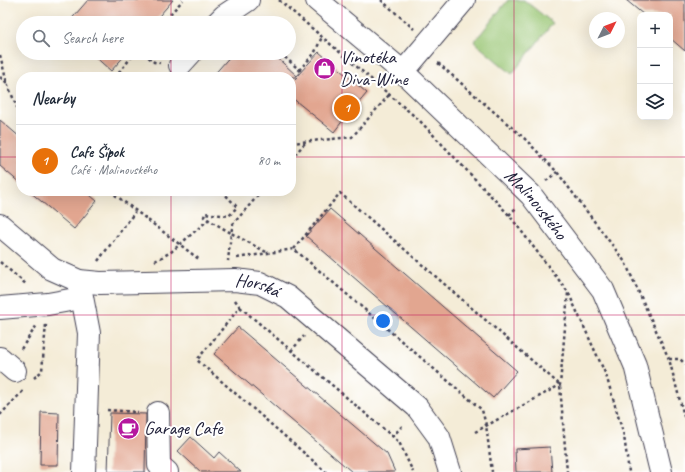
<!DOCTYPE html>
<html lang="en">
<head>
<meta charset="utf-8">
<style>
  body { margin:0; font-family:Caveat,sans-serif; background:#f6f6f7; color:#1f2937 }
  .controls { position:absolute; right:12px; top:12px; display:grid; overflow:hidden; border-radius:8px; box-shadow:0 4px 16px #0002 }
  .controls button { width:36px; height:36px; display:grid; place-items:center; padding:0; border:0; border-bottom:1px solid #e0e1e3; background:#fff; color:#1f2937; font:20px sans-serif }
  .compass { position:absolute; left:589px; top:12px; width:36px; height:36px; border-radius:50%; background:#fff; box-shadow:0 4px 16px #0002; rotate:48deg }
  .you { position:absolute; left:383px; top:321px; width:14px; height:14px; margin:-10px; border:3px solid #fff; border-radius:50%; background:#1a73e8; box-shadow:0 0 0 6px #1a73e833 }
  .badge { display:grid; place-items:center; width:26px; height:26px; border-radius:50%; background:#b5179e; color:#fff; font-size:13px; font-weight:700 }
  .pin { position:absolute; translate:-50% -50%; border:2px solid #fff; box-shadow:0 1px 4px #0006 }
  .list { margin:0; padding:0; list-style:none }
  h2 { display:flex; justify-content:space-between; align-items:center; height:52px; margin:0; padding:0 16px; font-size:17px }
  h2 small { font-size:13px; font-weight:400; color:#747a83 }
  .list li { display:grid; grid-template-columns:26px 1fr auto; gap:12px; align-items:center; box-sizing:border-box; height:72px; padding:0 16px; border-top:1px solid #e0e1e3 }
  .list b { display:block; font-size:15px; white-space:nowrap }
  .list p { margin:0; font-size:13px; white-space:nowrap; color:#747a83 }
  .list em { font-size:13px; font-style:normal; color:#747a83 }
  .icon { flex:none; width:22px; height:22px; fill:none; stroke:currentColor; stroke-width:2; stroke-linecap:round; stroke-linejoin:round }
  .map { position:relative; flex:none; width:685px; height:472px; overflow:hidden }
  .search { position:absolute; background:#fff; box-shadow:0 4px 16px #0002; left:16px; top:16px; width:280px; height:44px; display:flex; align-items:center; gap:10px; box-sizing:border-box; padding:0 14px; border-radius:22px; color:#747a83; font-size:15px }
  .panel { position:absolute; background:#fff; box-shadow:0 4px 16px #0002; left:16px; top:72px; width:280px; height:124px; border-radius:16px }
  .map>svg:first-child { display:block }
</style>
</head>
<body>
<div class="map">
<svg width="685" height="472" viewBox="0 0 685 472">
  <rect width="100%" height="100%" fill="#fff"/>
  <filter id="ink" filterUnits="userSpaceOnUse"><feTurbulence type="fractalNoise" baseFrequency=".025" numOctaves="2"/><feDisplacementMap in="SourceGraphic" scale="8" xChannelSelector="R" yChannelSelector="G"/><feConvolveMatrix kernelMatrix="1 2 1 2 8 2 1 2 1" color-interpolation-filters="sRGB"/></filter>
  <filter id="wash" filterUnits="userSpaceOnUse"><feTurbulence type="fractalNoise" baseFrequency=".012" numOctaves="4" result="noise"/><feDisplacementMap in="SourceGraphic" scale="16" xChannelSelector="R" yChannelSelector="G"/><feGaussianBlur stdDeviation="0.9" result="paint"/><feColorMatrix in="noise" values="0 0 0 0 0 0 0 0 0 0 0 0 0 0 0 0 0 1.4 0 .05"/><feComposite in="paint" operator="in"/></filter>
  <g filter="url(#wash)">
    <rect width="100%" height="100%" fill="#f4ecd7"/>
    <!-- green -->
    <path fill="#9ac674" stroke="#5e7458" d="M 508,0 L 524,0 L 553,23 L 512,74 L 474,42 Z"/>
    <g id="blocks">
      <!-- building -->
      <path fill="#e2a690" d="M 88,0 L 173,0 L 153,23 L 68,23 Z
        M 626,0 L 685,0 L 685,51 L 670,38 L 670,15 L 644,15 Z
        M 319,52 L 367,93 L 356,106 L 359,108 L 348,121 L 344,119 L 334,132 L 291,97 L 291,83 L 297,77 L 212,77 L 233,53 L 272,53 L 297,76 Z
        M 91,53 L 127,53 L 111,71 Z
        M 0,120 L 21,138 L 21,184 L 0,166 Z
        M 29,191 L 85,191 L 97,201 L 74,229 Z
        M 330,209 L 517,371 L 493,398 L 306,236 Z
        M 238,327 L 387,454 L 395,472 L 352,472 L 214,354 Z
        M 41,412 L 59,413 L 58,465 L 40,465 Z
        M 110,413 L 146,414 L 145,472 L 108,472 Z
        M 191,437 L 214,458 L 219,452 L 241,472 L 201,472 L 178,451 Z
        M 550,447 L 552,472 L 516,472 L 515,449 Z"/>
    </g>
  </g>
  <g filter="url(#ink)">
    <use href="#blocks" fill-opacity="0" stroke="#424052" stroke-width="1"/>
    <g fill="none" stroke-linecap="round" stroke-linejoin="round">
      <defs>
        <g id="minor">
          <path id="s1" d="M 317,0 L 403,72 L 531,195 L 603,290 L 635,365 L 661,472"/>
          <path d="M 217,23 L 224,16 L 248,0"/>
          <path d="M 180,65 L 191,53"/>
          <path d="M 403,72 L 464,0"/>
          <path id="s2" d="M 0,225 L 52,269 L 79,281 L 100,283 L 235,280 L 260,283 L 288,297 L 417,407 L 439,437 L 450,472"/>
          <path d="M 79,281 L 89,333 L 84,472"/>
          <path d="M 0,308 L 48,304 L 81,298"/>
          <path d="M 0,358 L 15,371"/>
          <path d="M 158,413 L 159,465 L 167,472"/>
        </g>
      </defs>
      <!-- minor casing -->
      <use href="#minor" stroke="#424052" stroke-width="24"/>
      <!-- path -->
      <path stroke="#424052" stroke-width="2.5" stroke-dasharray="3 3" stroke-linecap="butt" d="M 279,0 L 420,121 L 509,215 L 568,292 L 606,375 L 624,436 L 629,472
        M 381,0 L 414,29
        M 162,23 L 183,0
        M 144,53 L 154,62 L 160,63
        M 0,55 L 7,83 L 21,117
        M 276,57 L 280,53 L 303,73
        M 438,63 L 525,139 L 557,172 L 625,262 L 669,359 L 685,420
        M 299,70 L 314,54 L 322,37
        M 0,77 L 7,83
        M 115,77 L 135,53
        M 291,143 L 352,137 L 389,95
        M 291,159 L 305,143
        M 546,181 L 557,172
        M 110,191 L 200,260
        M 222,191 L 237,207 L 229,216 L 205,213 L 204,217 L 231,233 L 228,261
        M 262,191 L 233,224 L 231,233 L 268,253
        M 509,215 L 516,208
        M 294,249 L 340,193 L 560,385 L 567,472
        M 237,258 L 294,249 L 482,410 L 486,425 L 492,472
        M 98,261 L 135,212
        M 155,261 L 171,252 L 208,220
        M 0,262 L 27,285
        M 235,300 L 240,307 L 197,360 L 326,472
        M 240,307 L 399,442 L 413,472
        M 21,349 L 37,325
        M 291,351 L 304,336
        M 669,359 L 680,359 L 685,364
        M 34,378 L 42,371 L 46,324
        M 107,410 L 138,412
        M 0,415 L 23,391
        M 475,432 L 560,385 L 568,293
        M 392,437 L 404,424"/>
      <!-- minor -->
      <use href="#minor" stroke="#fff" stroke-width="22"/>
    </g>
  </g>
  <!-- grid -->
  <path fill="none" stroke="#c2185b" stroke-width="1" stroke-opacity="0.55" d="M 171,0 L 171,23M 342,0 L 342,472M 514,0 L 514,472M 171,53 L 171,77M 0,157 L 21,157M 291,157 L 685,157M 171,191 L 171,472M 0,315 L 685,315"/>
  <!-- icons -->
  <defs>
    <symbol id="shop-disc" viewBox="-11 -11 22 22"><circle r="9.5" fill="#b5179e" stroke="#fff"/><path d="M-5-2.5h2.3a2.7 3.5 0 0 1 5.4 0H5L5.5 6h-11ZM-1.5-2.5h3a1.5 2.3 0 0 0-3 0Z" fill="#fff"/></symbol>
    <symbol id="cafe-disc" viewBox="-11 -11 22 22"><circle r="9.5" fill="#b5179e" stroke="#fff"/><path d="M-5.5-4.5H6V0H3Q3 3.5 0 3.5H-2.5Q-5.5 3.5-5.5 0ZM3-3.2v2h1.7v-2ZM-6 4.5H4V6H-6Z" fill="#fff"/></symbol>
  </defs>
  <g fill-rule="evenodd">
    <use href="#shop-disc" x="312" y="56" width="25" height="25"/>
    <use href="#cafe-disc" x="116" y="416" width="25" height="25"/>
  </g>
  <g text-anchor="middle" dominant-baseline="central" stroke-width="4" stroke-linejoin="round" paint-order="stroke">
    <!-- poi labels -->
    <g font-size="19" fill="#22223b" stroke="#fff" text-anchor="start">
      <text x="340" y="57">Vinotéka<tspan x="340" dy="22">Diva-Wine</tspan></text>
      <text x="144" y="428">Garage Cafe</text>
    </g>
    <!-- street labels -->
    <g font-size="19" fill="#22223b" stroke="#fff">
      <text stroke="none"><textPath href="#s1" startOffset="300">Malinovského</textPath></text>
      <text stroke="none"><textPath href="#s2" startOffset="277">Horská</textPath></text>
    </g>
  </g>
</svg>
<div class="controls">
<button>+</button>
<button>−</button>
<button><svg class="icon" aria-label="layers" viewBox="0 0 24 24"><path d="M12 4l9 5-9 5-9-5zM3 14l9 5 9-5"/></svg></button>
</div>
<svg class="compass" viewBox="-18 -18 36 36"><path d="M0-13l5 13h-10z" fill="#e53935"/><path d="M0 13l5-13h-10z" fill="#747a83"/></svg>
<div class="you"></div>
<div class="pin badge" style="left:347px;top:108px;background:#e8710a">1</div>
<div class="search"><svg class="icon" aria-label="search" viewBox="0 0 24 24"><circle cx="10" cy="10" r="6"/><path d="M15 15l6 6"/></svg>Search here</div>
<section class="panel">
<h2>Nearby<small></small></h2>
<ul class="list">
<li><span class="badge" style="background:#e8710a">1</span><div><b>Cafe Šípok</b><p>Café · Malinovského</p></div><em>80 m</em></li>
</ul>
</section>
</div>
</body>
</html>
